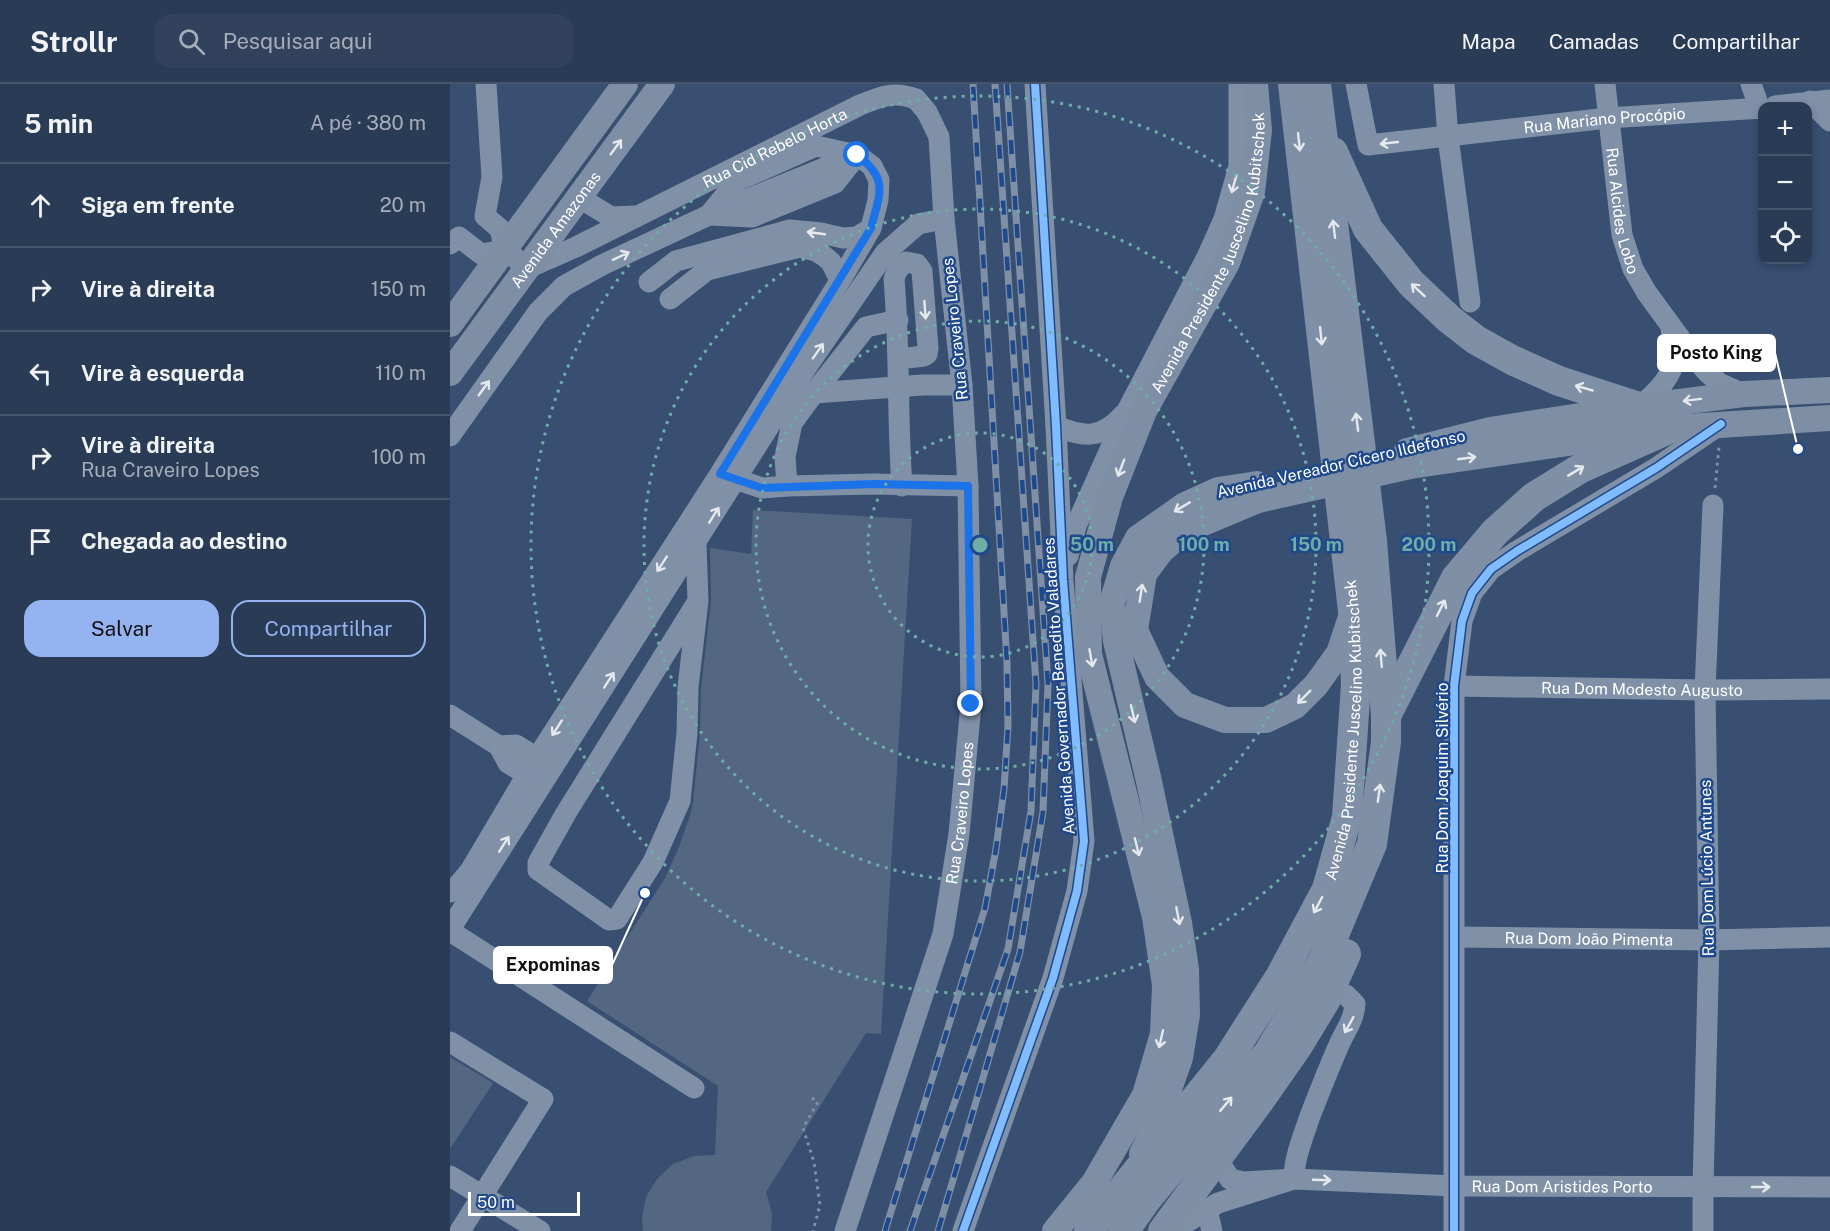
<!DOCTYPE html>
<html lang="pt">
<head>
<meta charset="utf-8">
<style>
  body { margin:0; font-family:"Public Sans",sans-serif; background:#32425c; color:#f1f3f6 }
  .controls { position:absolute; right:18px; top:18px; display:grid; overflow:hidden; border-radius:12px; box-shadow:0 3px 9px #0003 }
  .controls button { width:54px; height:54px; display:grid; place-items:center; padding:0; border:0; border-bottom:2px solid #46556c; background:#2a3b56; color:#f1f3f6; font:30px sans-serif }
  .scale { position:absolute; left:18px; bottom:15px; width:112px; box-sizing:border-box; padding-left:6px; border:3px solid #fff; border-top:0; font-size:16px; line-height:21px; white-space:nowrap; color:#fff; -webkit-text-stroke:4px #1f498b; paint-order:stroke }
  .stop { position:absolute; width:18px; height:18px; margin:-14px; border:4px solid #1a73e8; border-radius:50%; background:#fff }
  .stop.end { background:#1a73e8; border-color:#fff; box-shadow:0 2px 6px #0008 }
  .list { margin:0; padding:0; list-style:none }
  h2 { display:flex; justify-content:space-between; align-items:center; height:78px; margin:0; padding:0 24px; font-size:26px }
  h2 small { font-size:20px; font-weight:400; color:#a5adb9 }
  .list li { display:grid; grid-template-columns:39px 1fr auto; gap:18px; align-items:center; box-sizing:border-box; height:84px; padding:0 24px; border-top:2px solid #46556c }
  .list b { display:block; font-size:22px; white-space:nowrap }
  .list p { margin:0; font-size:20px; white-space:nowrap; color:#a5adb9 }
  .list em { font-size:20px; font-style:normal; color:#a5adb9 }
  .actions { display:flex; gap:12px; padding:18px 24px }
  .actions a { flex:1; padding:14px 0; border:2px solid #95b2f1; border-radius:18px; text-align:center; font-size:21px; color:#95b2f1 }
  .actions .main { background:#95b2f1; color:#111 }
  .icon { flex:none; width:33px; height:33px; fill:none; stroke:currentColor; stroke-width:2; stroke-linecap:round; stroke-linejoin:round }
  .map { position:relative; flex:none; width:1380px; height:1147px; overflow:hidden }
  header { display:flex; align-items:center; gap:36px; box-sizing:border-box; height:84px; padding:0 30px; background:#2a3b56; border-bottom:2px solid #46556c }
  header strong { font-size:28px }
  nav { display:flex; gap:33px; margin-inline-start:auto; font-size:21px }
  .search { width:420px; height:54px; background:#32425c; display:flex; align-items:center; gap:15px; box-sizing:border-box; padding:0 21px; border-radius:18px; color:#a5adb9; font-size:22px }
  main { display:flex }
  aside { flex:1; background:#2a3b56 }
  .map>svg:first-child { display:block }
</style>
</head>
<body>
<header>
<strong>Strollr</strong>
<div class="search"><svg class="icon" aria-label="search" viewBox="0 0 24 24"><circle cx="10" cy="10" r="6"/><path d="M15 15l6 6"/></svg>Pesquisar aqui</div>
<nav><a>Mapa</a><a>Camadas</a><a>Compartilhar</a></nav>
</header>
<main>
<aside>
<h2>5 min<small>A pé · 380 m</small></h2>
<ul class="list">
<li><svg class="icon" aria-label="ahead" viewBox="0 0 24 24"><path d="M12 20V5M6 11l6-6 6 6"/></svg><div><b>Siga em frente</b></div><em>20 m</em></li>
<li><svg class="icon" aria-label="right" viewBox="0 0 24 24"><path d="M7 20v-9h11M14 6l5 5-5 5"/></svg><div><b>Vire à direita</b></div><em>150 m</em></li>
<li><svg class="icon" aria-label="left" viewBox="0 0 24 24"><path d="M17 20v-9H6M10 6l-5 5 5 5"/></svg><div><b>Vire à esquerda</b></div><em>110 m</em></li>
<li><svg class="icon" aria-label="right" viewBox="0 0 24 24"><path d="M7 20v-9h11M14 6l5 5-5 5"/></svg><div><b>Vire à direita</b><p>Rua Craveiro Lopes</p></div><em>100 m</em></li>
<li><svg class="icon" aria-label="arrive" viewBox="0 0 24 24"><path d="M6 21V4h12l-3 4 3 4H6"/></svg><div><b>Chegada ao destino</b></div></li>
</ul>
<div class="actions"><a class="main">Salvar</a><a>Compartilhar</a></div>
</aside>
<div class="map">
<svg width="1380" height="1147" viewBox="0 0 1380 1147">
  <rect width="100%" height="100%" fill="#384f72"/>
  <!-- building -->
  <path fill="#546782" d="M 303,426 L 462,435 L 431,950 L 416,949 L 316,1108 L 322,1129 L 321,1147 L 193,1147 L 192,1134 L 196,1113 L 207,1095 L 223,1080 L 244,1072 L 265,1071 L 268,1002 L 137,917 L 215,794 L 229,763 L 240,731 L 243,718 L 250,650 L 251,604 L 261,518 L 260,464 L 301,470 Z
    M 0,973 L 43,999 L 0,1065 Z"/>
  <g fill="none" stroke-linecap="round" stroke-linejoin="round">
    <!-- path -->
    <path stroke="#7f90a7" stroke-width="3" stroke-dasharray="3 4.5" stroke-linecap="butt" d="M 1265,404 L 1269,363
      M 362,1014 L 368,1018 L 353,1044 L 364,1078 L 370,1121 L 363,1147"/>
    <!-- minor -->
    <g stroke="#7f90a7" stroke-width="21">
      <path id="s1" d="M 36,0 L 42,93 L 35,132 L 50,145 L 55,166 L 78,184 L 126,163 L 410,21 C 432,12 443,7 466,15"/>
      <path id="s2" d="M 906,0 L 918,61 L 1158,34 L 1312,24"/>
      <path d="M 994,0 L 998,53 L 1020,218"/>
      <path id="s3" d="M 1155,0 L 1172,151 L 1183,185 L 1197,209 L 1243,272 L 1257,288 L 1269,299 L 1294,310"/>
      <path d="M 1301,0 L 1310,25"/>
      <path d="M 1360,17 L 1380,37"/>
      <path d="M 1325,22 L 1380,16"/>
      <path d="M 130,114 L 161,133 L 185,132"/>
      <path d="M 0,160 L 9,153 L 31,170 L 55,166"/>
      <path d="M 199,198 L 226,177 L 340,146 L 371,149 L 393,154 L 407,153 L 421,144"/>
      <path d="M 220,215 L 257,186 L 350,163 L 366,167 L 374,172 L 381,178 L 390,196"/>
      <path d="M 448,236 L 416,243 L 364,309 L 342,339 L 335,373 L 337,402 L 423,400 L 518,402"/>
      <path d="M 449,275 L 474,272 L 477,270 L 478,264 L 472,187 L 467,180 L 456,178 C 449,183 446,187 444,195 C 450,264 447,333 452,402"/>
      <path d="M 364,309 L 473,301 L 512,301"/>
      <path d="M 1189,323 C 1207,308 1223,293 1226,269 C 1226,262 1223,253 1221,245"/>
      <path d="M 606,342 C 634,354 652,355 674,330"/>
      <path d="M 0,352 L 88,228 L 114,202 L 152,181 L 259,131 L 404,72"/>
      <path d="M 273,391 L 312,404 L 337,402"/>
      <path d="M 244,459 L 246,460 L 248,517 L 116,729 L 88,779 L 88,786 L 159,836 L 167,835 L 203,778 L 230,717 L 237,649 L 238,603 L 248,517"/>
      <path d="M 618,472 L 626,442 L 678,325 L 757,173 L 774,135 L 789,82 L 789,0"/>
      <path id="s4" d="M 1004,602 L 1255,606 L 1380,605"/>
      <path d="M 0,631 L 49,662"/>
      <path d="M 87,674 L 66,661 L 49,662 L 58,679 L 89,698"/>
      <path d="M 0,808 L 5,805 L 20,787 L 87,674 L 270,390 L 393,192 L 421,144 L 428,116 L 429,96 L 422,82 L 407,71 L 366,62 L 287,97 L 259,131 L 302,133 L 385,99 L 407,71"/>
      <path d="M 0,845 L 356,284 L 435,169 L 468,140 L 494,135"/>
      <path d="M 0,847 L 244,1004"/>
      <path id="s5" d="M 1005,853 L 1259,856 L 1380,853"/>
      <path d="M 0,958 L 93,1015 L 10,1147"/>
      <path d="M 769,1071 L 773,1084 L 780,1095 L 794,1098 L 844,1095 C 844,1074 853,1053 860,1032 C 869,1009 878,986 888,963 C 894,948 904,937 905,920 L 896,911 L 886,909 L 875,917"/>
      <path d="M 0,1092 L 90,1147"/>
      <path d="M 757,1126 L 762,1147"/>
      <path id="s6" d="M 395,1147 L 493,850 L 509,750 L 521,620 L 518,402 L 512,301 L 494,135 L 489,53 L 477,28 L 466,15"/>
      <path d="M 513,1147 L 603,894 L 627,807 L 634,757 L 613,496 L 606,342 L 585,0"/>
      <path id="s7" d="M 727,1147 L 732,1141 L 768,1119 L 844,1095 L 1005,1102 L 1380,1103"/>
      <path d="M 1004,1147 L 1004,602 L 1012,537 L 1022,509 L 1041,485 L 1067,467 L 1206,384 L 1271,340"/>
      <path d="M 1253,1147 L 1253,1103 L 1259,856 L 1255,606 L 1263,421"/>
    </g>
    <!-- major -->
    <g stroke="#7e8ea5" stroke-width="26">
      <path d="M 0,240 L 175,0"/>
      <path id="s8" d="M 0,289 L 212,0"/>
      <path d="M 957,367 L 1040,346 L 1189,323 L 1294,310 L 1380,306"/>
      <path d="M 960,382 L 1221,344 L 1380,334"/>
      <path d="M 808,416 L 734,447 L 711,467 L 694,490 L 685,546 L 707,593 L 735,621 L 775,636 L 816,636 L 845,622 L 866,601 L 889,569 L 901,533"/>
      <path d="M 692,1070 L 707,1039 L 730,974 L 737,931 L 736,885 L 729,839 L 698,693 L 666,557 L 662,519 L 673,482 L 688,454 L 735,421 L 768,406 L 807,400"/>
      <path id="s9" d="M 605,1147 L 644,1099 L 695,1011 L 713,950 L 715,901 L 705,833 L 639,570 L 638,493 L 660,413 L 694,327 L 777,179 L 802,108 L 809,46 L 805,0"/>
    </g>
    <!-- highway -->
    <g stroke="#7f8fa5" stroke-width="30">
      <path d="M 883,68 L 918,145 L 961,199 L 999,235 L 1026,256 L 1062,276 L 1109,297 L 1189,323"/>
      <path d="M 936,632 L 1006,494 L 1045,448 L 1084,413 L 1131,384 L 1221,344"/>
      <path id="s10" d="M 639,1147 L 777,976 L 830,893 L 877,805 L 897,733 L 906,600 L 903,527 L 843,0"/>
      <path d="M 674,1147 L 696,1116 L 819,968 L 873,877 L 922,760 L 936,658 L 936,632 L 922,457 L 866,0"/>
      <path d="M 713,1147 L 810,1016 L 847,963 L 875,917 L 896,870"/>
    </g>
    <defs>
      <path id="rail" d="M 435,1147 L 535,824 L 546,765 L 554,705 L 558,642 L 557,579 L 523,0
        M 460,1147 L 558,865 L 581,727 L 586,600 L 545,0
        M 488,1147 L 570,868 L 593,728 L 598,600 L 557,0"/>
    </defs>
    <!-- rail casing -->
    <use href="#rail" stroke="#7f8fa5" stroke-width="7"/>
    <!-- rail -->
    <use href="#rail" stroke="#1f498b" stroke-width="4.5" stroke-dasharray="14" stroke-linecap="butt"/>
    <!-- major-bridge -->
    <path stroke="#7e8ea5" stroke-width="26" d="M 808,416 L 960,382"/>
    <defs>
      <path id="cycleway" d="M 513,1147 L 603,894 L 627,807 L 634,757 L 613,496 L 606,342 L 585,0
        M 1004,1147 L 1004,602 L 1012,537 L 1022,509 L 1041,485 L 1067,467 L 1206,384 L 1271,340"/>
    </defs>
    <!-- cycleway casing -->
    <use href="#cycleway" stroke="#1f498b" stroke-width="11"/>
    <!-- cycleway -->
    <use href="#cycleway" stroke="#80bcff" stroke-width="8"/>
  </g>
  <!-- one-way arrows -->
  <defs><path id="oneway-shaft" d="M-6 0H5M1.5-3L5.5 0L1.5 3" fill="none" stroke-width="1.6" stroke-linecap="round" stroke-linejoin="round" transform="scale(1.5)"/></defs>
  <g stroke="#e5e9ed">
    <use href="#oneway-shaft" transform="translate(849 58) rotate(84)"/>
    <use href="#oneway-shaft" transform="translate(939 59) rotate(174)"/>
    <use href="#oneway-shaft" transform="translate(784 100) rotate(106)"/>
    <use href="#oneway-shaft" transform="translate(884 145) rotate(-97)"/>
    <use href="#oneway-shaft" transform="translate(366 149) rotate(-172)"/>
    <use href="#oneway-shaft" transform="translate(171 172) rotate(-25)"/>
    <use href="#oneway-shaft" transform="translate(968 206) rotate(-137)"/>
    <use href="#oneway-shaft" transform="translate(475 226) rotate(86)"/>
    <use href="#oneway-shaft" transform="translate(871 252) rotate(84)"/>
    <use href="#oneway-shaft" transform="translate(368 267) rotate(-55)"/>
    <use href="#oneway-shaft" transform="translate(34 304) rotate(-54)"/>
    <use href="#oneway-shaft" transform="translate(1134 304) rotate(-164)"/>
    <use href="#oneway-shaft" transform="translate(907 338) rotate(-97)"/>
    <use href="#oneway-shaft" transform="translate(1126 387) rotate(-31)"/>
    <use href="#oneway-shaft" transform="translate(264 431) rotate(-58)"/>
    <use href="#oneway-shaft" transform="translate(212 480) rotate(123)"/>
    <use href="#oneway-shaft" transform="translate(991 524) rotate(-63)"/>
    <use href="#oneway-shaft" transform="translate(931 574) rotate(-95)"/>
    <use href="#oneway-shaft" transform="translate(159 596) rotate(-57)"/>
    <use href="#oneway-shaft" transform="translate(107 644) rotate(123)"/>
    <use href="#oneway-shaft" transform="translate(929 709) rotate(-82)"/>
    <use href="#oneway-shaft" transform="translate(54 760) rotate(-58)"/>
    <use href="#oneway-shaft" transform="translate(868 821) rotate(118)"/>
    <use href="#oneway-shaft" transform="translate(899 941) rotate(119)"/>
    <use href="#oneway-shaft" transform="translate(776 1020) rotate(-50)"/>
    <use href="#oneway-shaft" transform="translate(872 1096) rotate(2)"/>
    <use href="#oneway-shaft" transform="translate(1311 1103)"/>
  </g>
  <g stroke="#e5e8ed">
    <use href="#oneway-shaft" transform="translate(166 63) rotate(-54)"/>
    <use href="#oneway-shaft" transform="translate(1242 316) rotate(173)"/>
    <use href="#oneway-shaft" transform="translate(1017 374) rotate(-8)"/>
    <use href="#oneway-shaft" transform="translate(671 384) rotate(111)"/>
    <use href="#oneway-shaft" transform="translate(732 423) rotate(149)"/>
    <use href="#oneway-shaft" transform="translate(691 509) rotate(-81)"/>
    <use href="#oneway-shaft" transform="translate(641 574) rotate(80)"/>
    <use href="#oneway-shaft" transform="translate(854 613) rotate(135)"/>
    <use href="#oneway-shaft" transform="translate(683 630) rotate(77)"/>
    <use href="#oneway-shaft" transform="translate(687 763) rotate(76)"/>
    <use href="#oneway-shaft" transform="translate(728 832) rotate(79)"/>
    <use href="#oneway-shaft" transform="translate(711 955) rotate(103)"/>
  </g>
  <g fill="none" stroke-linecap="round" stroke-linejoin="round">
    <!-- route -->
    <path stroke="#1a73e8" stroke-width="8" d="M 407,71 C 439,95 430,109 421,144 L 270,390 L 312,404 L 423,400 L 518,402 L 521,620"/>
  </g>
  <!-- distance rings -->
  <g fill="none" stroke="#6fada8" stroke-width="3" stroke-dasharray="3 6">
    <circle cx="530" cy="461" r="112"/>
    <circle cx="530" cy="461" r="224"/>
    <circle cx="530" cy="461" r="336"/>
    <circle cx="530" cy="461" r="449"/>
  </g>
  <g text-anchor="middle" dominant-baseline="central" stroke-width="5" stroke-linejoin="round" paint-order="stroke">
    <!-- street labels -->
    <g font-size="16" fill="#fff" stroke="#1f498b">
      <text stroke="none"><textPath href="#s2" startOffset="300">Rua Mariano Procópio</textPath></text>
      <text stroke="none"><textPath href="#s1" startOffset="478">Rua Cid Rebelo Horta</textPath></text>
      <text stroke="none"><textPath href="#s3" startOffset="128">Rua Alcides Lobo</textPath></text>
      <text stroke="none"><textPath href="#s8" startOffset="178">Avenida Amazonas</textPath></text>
      <text stroke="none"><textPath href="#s9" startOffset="1042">Avenida Presidente Juscelino Kubitschek</textPath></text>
      <text transform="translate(505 245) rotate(-96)">Rua Craveiro Lopes</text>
      <text transform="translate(891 380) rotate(-13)">Avenida Vereador Cícero Ildefonso</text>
      <text transform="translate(609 602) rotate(-94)">Avenida Governador Benedito Valadares</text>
      <text stroke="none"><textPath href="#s4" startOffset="188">Rua Dom Modesto Augusto</textPath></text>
      <text stroke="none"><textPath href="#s10" startOffset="579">Avenida Presidente Juscelino Kubitschek</textPath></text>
      <text transform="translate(992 694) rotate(-90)">Rua Dom Joaquim Silvério</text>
      <text stroke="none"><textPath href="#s6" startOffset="435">Rua Craveiro Lopes</textPath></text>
      <text transform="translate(1257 784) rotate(-91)">Rua Dom Lúcio Antunes</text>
      <text stroke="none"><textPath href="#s5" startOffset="134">Rua Dom João Pimenta</textPath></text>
      <text stroke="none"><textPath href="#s7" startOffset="398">Rua Dom Aristides Porto</textPath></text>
    </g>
  </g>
  <circle cx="530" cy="461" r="9" fill="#6fada8" stroke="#1f498b" stroke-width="3"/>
  <g font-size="18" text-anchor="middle" font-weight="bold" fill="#6fada8" stroke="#1f498b" stroke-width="5" stroke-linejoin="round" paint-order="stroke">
    <text x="642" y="467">50 m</text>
    <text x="754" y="467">100 m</text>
    <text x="866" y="467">150 m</text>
    <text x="979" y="467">200 m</text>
  </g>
  <!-- callouts -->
  <path fill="none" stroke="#fff" stroke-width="2" d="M1348 365L1325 269M195 809L162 881"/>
  <g fill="#fff" stroke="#1f498b" stroke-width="2">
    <circle cx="1348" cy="365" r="6"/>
    <circle cx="195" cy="809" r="6"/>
  </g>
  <g fill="#fff" stroke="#fff" stroke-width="2">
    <rect x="1208" y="251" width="117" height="36" rx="6"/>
    <rect x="44" y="863" width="118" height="36" rx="6"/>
  </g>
  <g font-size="18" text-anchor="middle" font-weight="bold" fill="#111">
    <text x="1266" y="275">Posto King</text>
    <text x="103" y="887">Expominas</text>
  </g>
</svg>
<div class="controls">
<button>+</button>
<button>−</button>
<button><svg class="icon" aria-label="locate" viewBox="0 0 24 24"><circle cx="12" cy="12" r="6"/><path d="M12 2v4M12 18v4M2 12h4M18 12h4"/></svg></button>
</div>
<div class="scale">50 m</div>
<div class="stop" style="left:407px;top:71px"></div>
<div class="stop end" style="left:521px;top:620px"></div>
</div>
</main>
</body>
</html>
